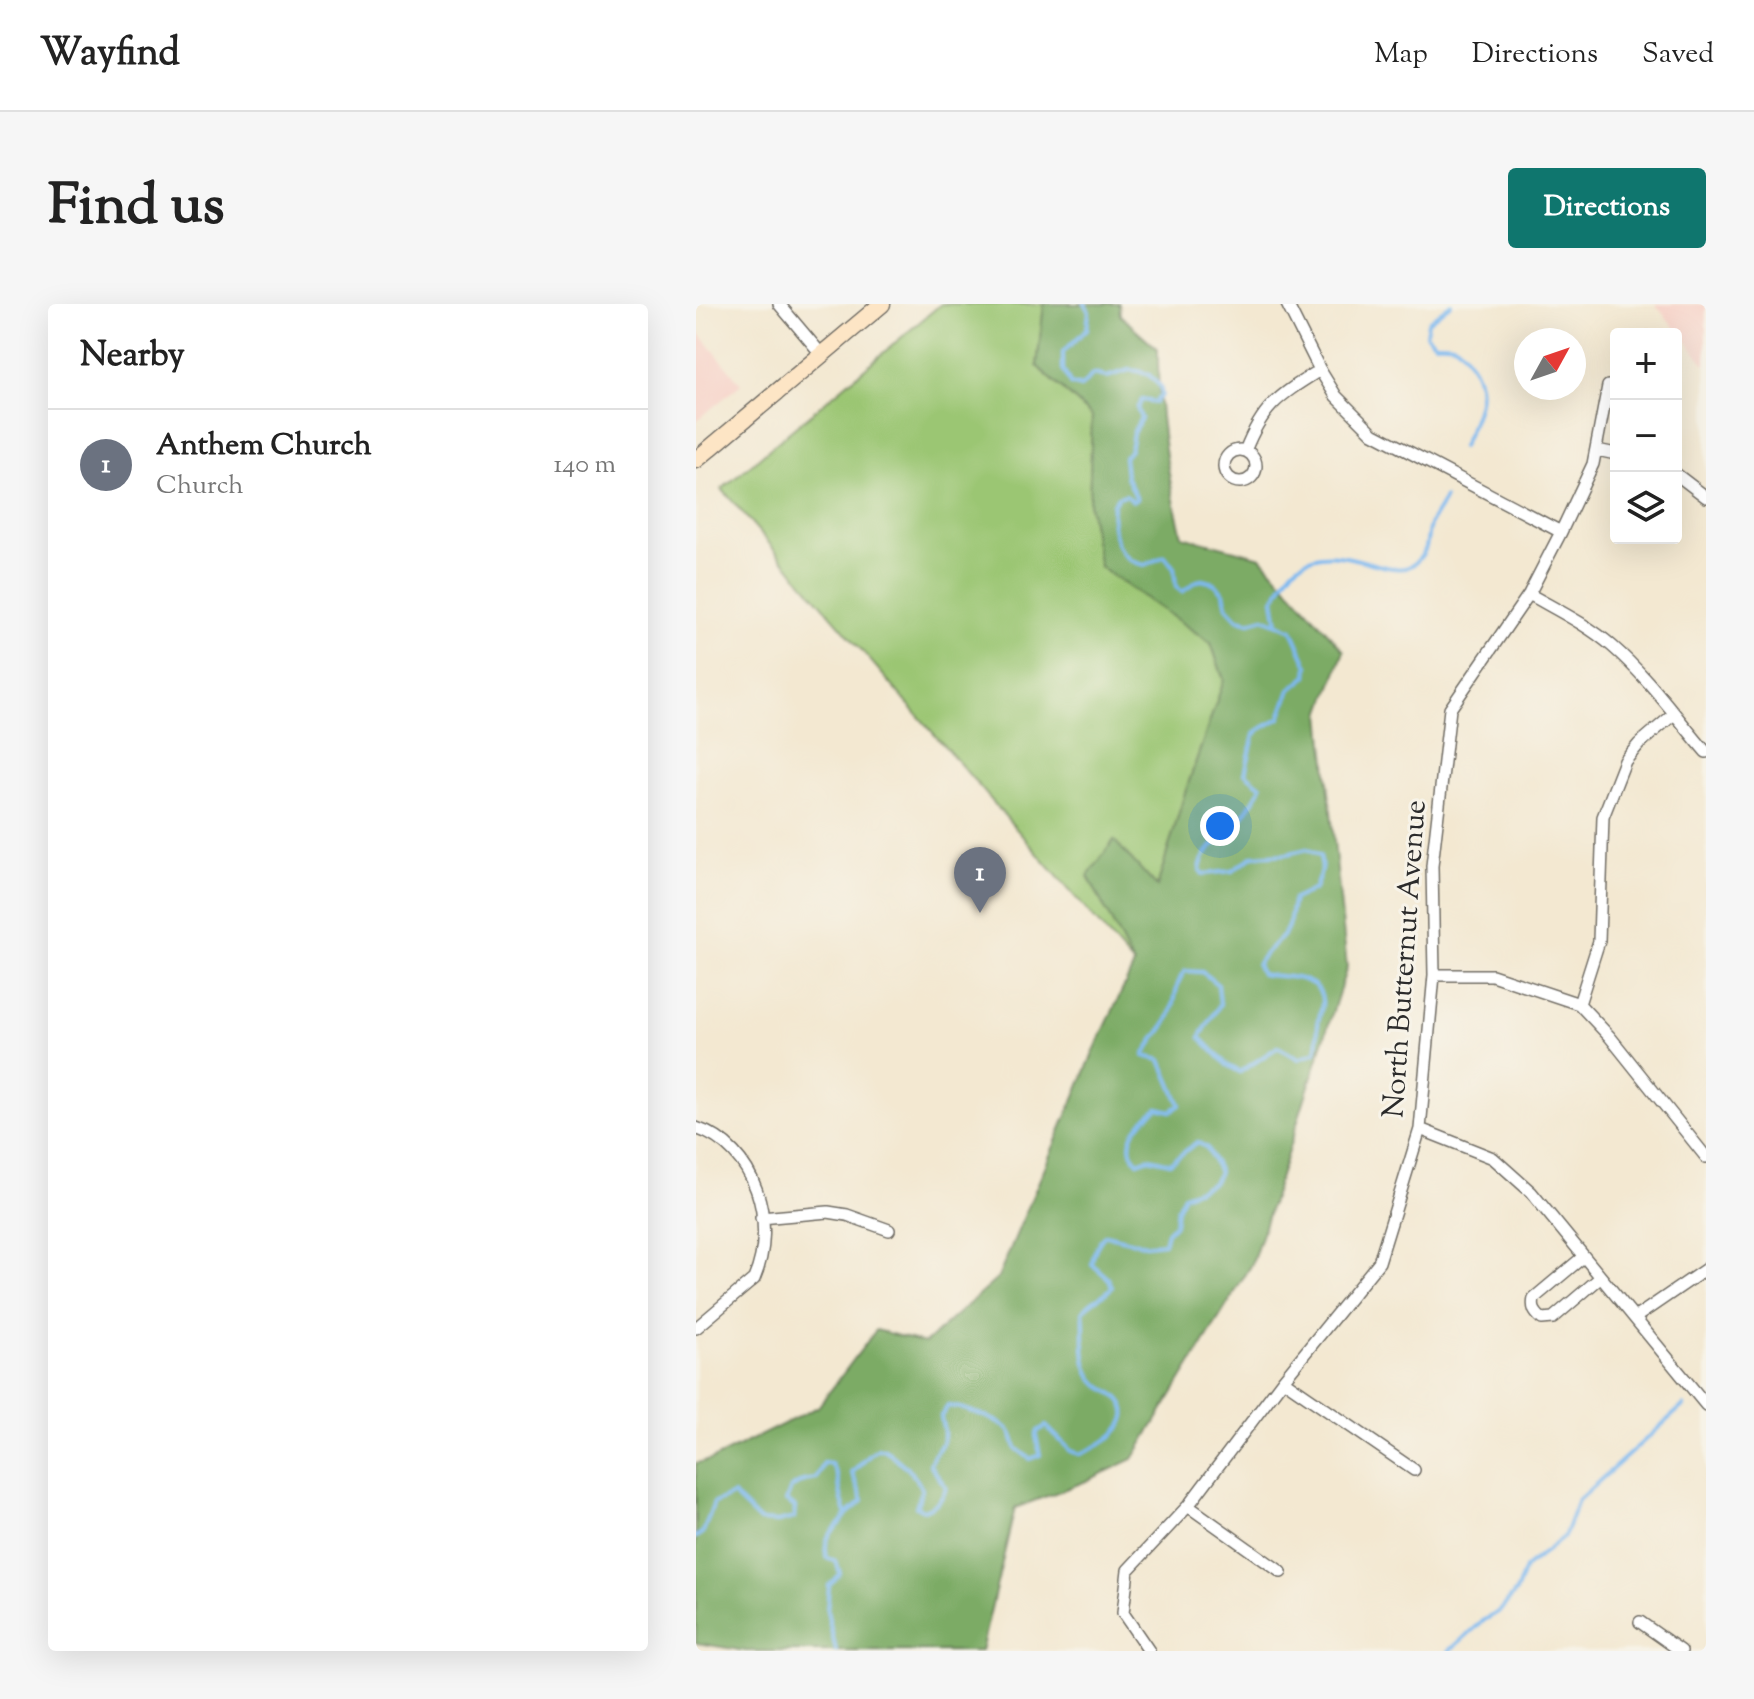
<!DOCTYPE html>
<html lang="en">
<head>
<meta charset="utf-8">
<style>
  body { margin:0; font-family:"Sorts Mill Goudy",serif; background:#f6f6f6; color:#222 }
  .controls { position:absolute; right:24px; top:24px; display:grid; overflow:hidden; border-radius:8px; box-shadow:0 8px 32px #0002 }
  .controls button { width:72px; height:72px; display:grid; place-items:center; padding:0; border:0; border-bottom:2px solid #e0e0e0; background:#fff; color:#222; font:40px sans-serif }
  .compass { position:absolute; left:818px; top:24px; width:72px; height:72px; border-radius:50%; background:#fff; box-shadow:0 8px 32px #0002; rotate:50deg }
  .you { position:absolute; left:524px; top:522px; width:28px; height:28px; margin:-20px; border:6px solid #fff; border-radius:50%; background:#1a73e8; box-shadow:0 0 0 12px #1a73e833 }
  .badge { display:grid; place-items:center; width:52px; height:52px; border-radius:50%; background:#0f766e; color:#fff; font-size:26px; font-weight:700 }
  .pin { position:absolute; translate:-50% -66px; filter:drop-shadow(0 2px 4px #0008) }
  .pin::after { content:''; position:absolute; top:42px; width:28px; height:24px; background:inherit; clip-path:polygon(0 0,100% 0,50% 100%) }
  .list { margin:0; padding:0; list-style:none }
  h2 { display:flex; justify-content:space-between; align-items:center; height:104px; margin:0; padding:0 32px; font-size:34px }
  h2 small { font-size:26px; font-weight:400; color:#767676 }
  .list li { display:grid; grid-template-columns:52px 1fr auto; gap:24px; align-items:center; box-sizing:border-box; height:112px; padding:0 32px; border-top:2px solid #e0e0e0 }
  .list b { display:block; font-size:30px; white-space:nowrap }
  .list p { margin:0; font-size:26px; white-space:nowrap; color:#767676 }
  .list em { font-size:26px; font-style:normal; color:#767676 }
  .icon { flex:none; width:44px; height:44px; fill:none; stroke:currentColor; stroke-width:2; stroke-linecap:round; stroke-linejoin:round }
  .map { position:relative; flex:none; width:1010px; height:1347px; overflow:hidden; border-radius:8px }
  header { display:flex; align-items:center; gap:48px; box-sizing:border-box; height:112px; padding:0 40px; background:#fff; border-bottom:2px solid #e0e0e0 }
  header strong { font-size:38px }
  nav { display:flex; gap:44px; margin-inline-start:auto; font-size:28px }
  .intro { display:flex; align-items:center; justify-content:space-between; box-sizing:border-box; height:192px; padding:0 48px }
  h1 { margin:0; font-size:56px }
  .button { padding:20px 36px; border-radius:8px; background:#0f766e; color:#fff; font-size:28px; font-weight:700 }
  main { display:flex; gap:48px; padding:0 48px }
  aside { flex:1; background:#fff; border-radius:8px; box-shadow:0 8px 32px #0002 }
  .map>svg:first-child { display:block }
</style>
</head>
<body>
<header>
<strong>Wayfind</strong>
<nav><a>Map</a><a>Directions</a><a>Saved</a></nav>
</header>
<div class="intro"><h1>Find us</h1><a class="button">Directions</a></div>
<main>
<aside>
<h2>Nearby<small></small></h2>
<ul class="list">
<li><span class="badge" style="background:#6b7280">1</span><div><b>Anthem Church</b><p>Church</p></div><em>140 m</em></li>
</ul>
</aside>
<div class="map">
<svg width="1010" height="1347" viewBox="0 0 1010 1347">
  <rect width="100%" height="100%" fill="#f7f3e8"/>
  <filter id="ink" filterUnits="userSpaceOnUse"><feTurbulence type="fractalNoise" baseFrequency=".0125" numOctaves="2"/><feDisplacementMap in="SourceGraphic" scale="16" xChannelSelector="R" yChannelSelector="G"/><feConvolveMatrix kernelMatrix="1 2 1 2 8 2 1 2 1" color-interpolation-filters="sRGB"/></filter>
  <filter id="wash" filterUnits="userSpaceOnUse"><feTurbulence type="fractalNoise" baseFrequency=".006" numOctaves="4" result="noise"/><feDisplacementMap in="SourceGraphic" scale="32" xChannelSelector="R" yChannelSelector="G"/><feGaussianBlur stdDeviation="1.8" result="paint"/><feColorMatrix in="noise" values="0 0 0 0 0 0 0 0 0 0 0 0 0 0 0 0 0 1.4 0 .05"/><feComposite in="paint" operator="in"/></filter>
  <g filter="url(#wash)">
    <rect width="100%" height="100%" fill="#f3e8d1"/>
    <!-- built -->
    <path fill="#f7d1c7" d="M 959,0 L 1010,0 L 1010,61 Z
      M 0,25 L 45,80 L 0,117 Z"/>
    <!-- green -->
    <path fill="#9bc673" stroke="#63784f" stroke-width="2" d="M 245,0 L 348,0 L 341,62 L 396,112 L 393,201 L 404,263 L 515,339 L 528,377 L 488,492 L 438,661 L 26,185 Z"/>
    <!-- forest -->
    <path fill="#7cab65" stroke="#546b48" stroke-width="2" d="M 348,0 L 423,0 L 424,11 L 462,45 C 461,109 471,170 486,232 L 565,253 L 648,347 L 625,410 L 651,663 L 556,960 L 437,1155 L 388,1178 L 319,1204 L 285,1347 L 50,1347 L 0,1339 L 0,1159 L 15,1156 L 122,1103 L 180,1026 L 229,1039 L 302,974 L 398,747 L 438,661 L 392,572 L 418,536 L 461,583 L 488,492 L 528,376 L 515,339 L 404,263 L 393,201 L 396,112 L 341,62 Z"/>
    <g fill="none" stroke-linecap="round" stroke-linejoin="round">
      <!-- stream -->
      <path stroke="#7db9f0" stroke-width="4" d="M 755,0 L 732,18 L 730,30 L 739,39 C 763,38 762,41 774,59 C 794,88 779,113 766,143
        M 582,320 L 578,296 C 584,285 592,268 602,261 C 642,232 696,280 719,259 C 735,244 729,237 734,221 C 737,212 745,203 749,194
        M 151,1210 L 167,1197 L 156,1169 L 174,1151 L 182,1145 L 188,1145 C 202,1156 220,1169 226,1186 L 220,1203 L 228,1206 C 240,1201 247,1196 250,1183 L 234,1161 C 236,1149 247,1144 248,1132 C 249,1125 245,1119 245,1112 L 252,1102 C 266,1103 304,1116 313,1126 C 317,1131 318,1137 320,1144 L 334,1155 L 344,1151 L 340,1132 L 342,1127 L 350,1122 L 375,1147 L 384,1150 C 402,1144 447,1118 422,1094 C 413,1085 401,1084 394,1070 C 384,1049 390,1029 387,1008 C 394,995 407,994 416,983 L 413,975 L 396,960 C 397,949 401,939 409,931 L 450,941 L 468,939 L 471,928 L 479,920 L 481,905 L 488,891 L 517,879 L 523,868 L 511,844 L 501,838 L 474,859 L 453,854 L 442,858 C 422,839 445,816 462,804 L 475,807 L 484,801 L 465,756 L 448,752 C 454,738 466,728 473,714 C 481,698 477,682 489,667 L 506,668 L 522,681 L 524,700 L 504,733 L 531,761 L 544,768 L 582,743 L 603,755 L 620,748 C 623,738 621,731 622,722 C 622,713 627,705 626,696 C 624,669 583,674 565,670 L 561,661 C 568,648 578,642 587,631 C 596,620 594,607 598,595 L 619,585 L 626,564 L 624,552 L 611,545 L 591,550 L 557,552 L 536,567 L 507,570 L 504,566 C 506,545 527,535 540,520 C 547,513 562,491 565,482 L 549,469 L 558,431 L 563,426 L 584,414 L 594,386 L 611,372 L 612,362 L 596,326 L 568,314 L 554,318 L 542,315 L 531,303 L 528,289 L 518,279 L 506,276 L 501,277 L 486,288 L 480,283 L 478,264 L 469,252 L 449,261 C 418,256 415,226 417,200 L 422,193 L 430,191 L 437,197 L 441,195 L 430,172 L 428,153 L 434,146 L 437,129 L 445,114 L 441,104 L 446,96 L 459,98 L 466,91 L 464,82 L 453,71 L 442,67 L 433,66 L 411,73 L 397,70 L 385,83 L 374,80 L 367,65 L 367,48 L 391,25 L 393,8 L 389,0
        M 0,1233 L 7,1228 L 18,1199 L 37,1191 L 64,1217 L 82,1218 L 98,1214 L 99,1203 L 90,1197 L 95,1184 L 107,1177 L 120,1175 L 128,1159 L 135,1160 C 146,1174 142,1195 151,1210 C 141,1227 125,1229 131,1254 L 140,1257 L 144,1269 L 133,1281 L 131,1307 L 140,1347
        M 753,1347 L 787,1317 L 804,1307 L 821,1286 L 829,1264 L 868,1233 L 882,1196 L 988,1101"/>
    </g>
  </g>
  <g filter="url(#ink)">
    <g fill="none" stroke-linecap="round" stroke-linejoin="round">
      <defs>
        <path id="street" d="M 83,0 L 126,51
          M 591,0 L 624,66 L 640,92 L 677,129 L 865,228
          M 901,146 L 920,150
          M528 162a16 16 0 1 1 32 0a16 16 0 1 1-32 0Z
          M 549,147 C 567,101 583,92 624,66
          M 980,170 L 1010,193
          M 833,290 C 861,306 892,321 916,342 C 952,373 980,413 1010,448
          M 738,671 L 796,671 L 883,700 L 914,733 L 1010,853
          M 883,700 L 903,637 L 907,513 L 929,457 L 943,440 L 978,410
          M 0,824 C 60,844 82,919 58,975 L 0,1024
          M 724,825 L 797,854 L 835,888 L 1010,1101
          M 65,914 L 132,908 L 151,911 L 193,926
          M 887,953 L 838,994 C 836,1004 838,1008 846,1015 L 857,1014 L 905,973
          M 940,1013 L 1010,965
          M 587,1076 L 718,1166
          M 492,1202 L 585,1268
          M 944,1318 L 985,1347
          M 453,1347 L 427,1309 L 432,1266 L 492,1202 L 587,1076 L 683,958 L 724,825 L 738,671 L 736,562 L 754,405 L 833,290 L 865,228 L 897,160 L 912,82"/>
        <path id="secondary" d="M 0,156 L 186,0"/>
      </defs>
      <!-- street casing -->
      <use href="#street" stroke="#716d65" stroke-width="14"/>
      <!-- secondary casing -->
      <use href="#secondary" stroke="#716d65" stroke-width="19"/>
      <!-- street -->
      <use href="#street" stroke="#fff" stroke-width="11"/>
      <!-- secondary -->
      <use href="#secondary" stroke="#fde5c5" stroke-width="16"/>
    </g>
  </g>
  <g text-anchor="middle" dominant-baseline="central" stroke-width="6" stroke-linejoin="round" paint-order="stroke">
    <!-- street labels -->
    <g font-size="30" fill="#2b2b2b" stroke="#f7f3e8">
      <text transform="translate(710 655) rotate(-86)">North Butternut Avenue</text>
    </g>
  </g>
</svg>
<div class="controls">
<button>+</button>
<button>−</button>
<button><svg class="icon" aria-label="layers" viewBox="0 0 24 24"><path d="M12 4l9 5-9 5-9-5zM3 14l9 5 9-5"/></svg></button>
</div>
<svg class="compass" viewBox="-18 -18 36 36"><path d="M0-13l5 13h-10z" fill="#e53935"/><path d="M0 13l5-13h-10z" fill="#767676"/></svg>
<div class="you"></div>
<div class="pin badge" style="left:284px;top:609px;background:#6b7280">1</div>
</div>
</main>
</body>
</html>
